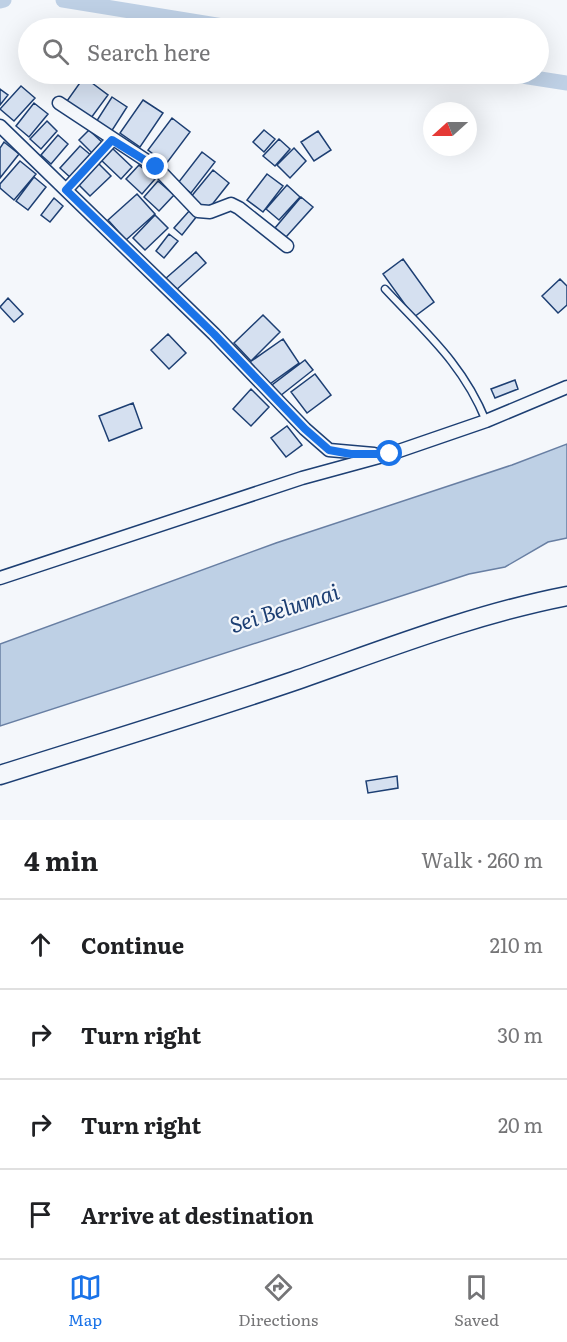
<!DOCTYPE html>
<html lang="en">
<head>
<meta charset="utf-8">
<style>
  body { margin:0; font-family:Literata,serif; background:#f6f6f6; color:#202124 }
  .compass { position:absolute; left:423px; top:102px; width:54px; height:54px; border-radius:50%; background:#fff; box-shadow:0 6px 24px #0002; rotate:249deg }
  .stop { position:absolute; width:18px; height:18px; margin:-14px; border:4px solid #1a73e8; border-radius:50%; background:#fff }
  .stop.end { background:#1a73e8; border-color:#fff; box-shadow:0 2px 6px #0008 }
  .list { margin:0; padding:0; list-style:none }
  h2 { display:flex; justify-content:space-between; align-items:center; height:78px; margin:0; padding:0 24px; font-size:26px }
  h2 small { font-size:20px; font-weight:400; color:#757577 }
  .list li { display:grid; grid-template-columns:39px 1fr auto; gap:18px; align-items:center; box-sizing:border-box; height:90px; padding:0 24px; border-top:2px solid #e0e0e0 }
  .list b { display:block; font-size:22px; white-space:nowrap }
  .list em { font-size:20px; font-style:normal; color:#757577 }
  .icon { flex:none; width:33px; height:33px; fill:none; stroke:currentColor; stroke-width:2; stroke-linecap:round; stroke-linejoin:round }
  .map { position:relative; flex:none; width:567px; height:820px; overflow:hidden }
  .search { position:absolute; background:#fff; box-shadow:0 6px 24px #0002; left:18px; right:18px; top:18px; height:66px; display:flex; align-items:center; gap:15px; box-sizing:border-box; padding:0 21px; border-radius:33px; color:#757577; font-size:22px }
  .sheet { height:438px; background:#fff }
  nav { display:flex; justify-content:space-around; align-items:center; box-sizing:border-box; height:84px; border-top:2px solid #e0e0e0; background:#fff; font-size:16px; color:#757577 }
  nav a { display:grid; justify-items:center; gap:3px }
  nav .on { color:#1a73e8 }
  .map>svg:first-child { display:block }
</style>
</head>
<body>
<div class="map">
<svg width="567" height="820" viewBox="0 0 567 820">
  <rect width="100%" height="100%" fill="#f4f7fb"/>
  <!-- water -->
  <path fill="#bed0e5" stroke="#687fa3" stroke-width="1.5" d="M 567,444 L 567,538 L 548,542 L 505,567 L 469,574 L 0,726 L 0,644 L 276,543 L 512,465 Z"/>
  <g fill="none" stroke-linecap="round" stroke-linejoin="round">
    <!-- canal -->
    <path stroke="#bed0e5" stroke-width="15" d="M 63,0 L 235,28
      M 0,1 L 4,0
      M 508,74 L 567,83"/>
  </g>
  <!-- building -->
  <path fill="#d5e0f0" stroke="#1d3f73" stroke-width="1.5" d="M 84,77 L 108,95 L 91,118 L 67,101 Z
    M 21,86 L 35,98 L 14,121 L 0,109 Z
    M 0,89 L 8,95 L 0,105 Z
    M 112,97 L 127,107 L 111,132 L 96,122 Z
    M 143,100 L 163,113 L 140,147 L 120,133 Z
    M 34,103 L 48,114 L 29,137 L 16,126 Z
    M 172,118 L 190,132 L 166,164 L 148,150 Z
    M 47,121 L 57,131 L 41,149 L 30,139 Z
    M 89,130 L 104,144 L 94,155 L 79,140 Z
    M 264,130 L 275,139 L 264,152 L 253,142 Z
    M 318,131 L 331,150 L 314,161 L 301,142 Z
    M 58,135 L 68,144 L 51,164 L 41,155 Z
    M 279,139 L 290,149 L 275,166 L 263,156 Z
    M 4,142 L 19,154 L 0,178 L 0,148 Z
    M 80,146 L 92,156 L 72,179 L 60,168 Z
    M 111,147 L 132,167 L 121,179 L 100,159 Z
    M 294,148 L 306,161 L 290,178 L 277,165 Z
    M 202,152 L 215,162 L 191,193 L 178,183 Z
    M 20,161 L 36,174 L 14,200 L 0,188 L 0,184 Z
    M 96,161 L 111,176 L 90,196 L 75,181 Z
    M 139,165 L 155,179 L 142,194 L 126,179 Z
    M 213,170 L 229,183 L 207,211 L 190,198 Z
    M 267,174 L 283,186 L 263,212 L 247,200 Z
    M 34,177 L 46,187 L 28,210 L 16,201 Z
    M 158,181 L 174,195 L 159,211 L 144,197 Z
    M 287,185 L 300,197 L 279,220 L 266,209 Z
    M 137,194 L 155,214 L 126,240 L 108,220 Z
    M 301,197 L 313,207 L 286,237 L 275,228 Z
    M 54,198 L 63,206 L 50,222 L 41,215 Z
    M 190,210 L 197,216 L 182,235 L 174,228 Z
    M 155,215 L 168,228 L 145,250 L 133,238 Z
    M 169,234 L 178,241 L 164,258 L 156,251 Z
    M 196,252 L 206,263 L 175,291 L 165,279 Z
    M 403,259 L 434,302 L 414,317 L 383,274 Z
    M 560,279 L 567,286 L 567,305 L 558,313 L 542,296 Z
    M 8,298 L 23,314 L 14,322 L 0,307 Z
    M 263,315 L 280,332 L 251,361 L 234,343 Z
    M 168,334 L 186,353 L 169,369 L 151,350 Z
    M 283,339 L 299,363 L 267,386 L 250,362 Z
    M 305,360 L 313,370 L 280,396 L 272,385 Z
    M 315,374 L 331,395 L 307,413 L 291,392 Z
    M 515,380 L 518,389 L 495,398 L 491,389 Z
    M 251,389 L 269,407 L 251,426 L 233,409 Z
    M 133,403 L 142,428 L 109,441 L 99,416 Z
    M 287,426 L 302,445 L 286,457 L 271,438 Z
    M 397,776 L 398,788 L 368,793 L 366,781 Z"/>
  <g fill="none" stroke-linecap="round" stroke-linejoin="round">
    <defs>
      <path id="lane" d="M 385,289 C 426,333 463,364 486,421"/>
      <path id="street" d="M 59,103 L 156,167 L 198,211 L 210,212 L 231,204 L 239,208 L 287,246
        M 0,126 L 214,334 L 305,429 L 329,450 L 374,454
        M 66,190 L 112,140
        M 0,578 L 302,478 L 390,454 L 486,421 L 567,387"/>
      <path id="secondary" d="M 0,775 C 98,744 197,714 294,681 C 383,650 474,614 567,596"/>
    </defs>
    <!-- lane casing -->
    <use href="#lane" stroke="#1d3f73" stroke-width="9"/>
    <!-- street casing -->
    <use href="#street" stroke="#1d3f73" stroke-width="15"/>
    <!-- secondary casing -->
    <use href="#secondary" stroke="#1d3f73" stroke-width="21"/>
    <!-- lane -->
    <use href="#lane" stroke="#f4f7fb" stroke-width="6"/>
    <!-- street -->
    <use href="#street" stroke="#f4f7fb" stroke-width="12"/>
    <!-- secondary -->
    <use href="#secondary" stroke="#f4f7fb" stroke-width="18"/>
  </g>
  <g fill="none" stroke-linecap="round" stroke-linejoin="round">
    <!-- route -->
    <path stroke="#1a73e8" stroke-width="8" d="M 156,167 L 112,140 L 66,190 L 214,334 L 305,429 L 329,450 L 351,454 L 390,454"/>
  </g>
  <g text-anchor="middle" dominant-baseline="central" stroke-width="4.5" stroke-linejoin="round" paint-order="stroke">
    <!-- water labels -->
    <g font-size="22" font-style="italic" fill="#1d3f73" stroke="#f4f7fb">
      <text transform="translate(284 607) rotate(-18)">Sei Belumai</text>
    </g>
  </g>
</svg>
<svg class="compass" viewBox="-18 -18 36 36"><path d="M0-13l5 13h-10z" fill="#e53935"/><path d="M0 13l5-13h-10z" fill="#757577"/></svg>
<div class="stop" style="left:390px;top:454px"></div>
<div class="stop end" style="left:156px;top:167px"></div>
<div class="search"><svg class="icon" aria-label="search" viewBox="0 0 24 24"><circle cx="10" cy="10" r="6"/><path d="M15 15l6 6"/></svg>Search here</div>
</div>
<section class="sheet">
<h2>4 min<small>Walk · 260 m</small></h2>
<ul class="list">
<li><svg class="icon" aria-label="ahead" viewBox="0 0 24 24"><path d="M12 20V5M6 11l6-6 6 6"/></svg><div><b>Continue</b></div><em>210 m</em></li>
<li><svg class="icon" aria-label="right" viewBox="0 0 24 24"><path d="M7 20v-9h11M14 6l5 5-5 5"/></svg><div><b>Turn right</b></div><em>30 m</em></li>
<li><svg class="icon" aria-label="right" viewBox="0 0 24 24"><path d="M7 20v-9h11M14 6l5 5-5 5"/></svg><div><b>Turn right</b></div><em>20 m</em></li>
<li><svg class="icon" aria-label="arrive" viewBox="0 0 24 24"><path d="M6 21V4h12l-3 4 3 4H6"/></svg><div><b>Arrive at destination</b></div></li>
</ul>
</section>
<nav>
<a class="on"><svg class="icon" aria-label="map" viewBox="0 0 24 24"><path d="M3 6l6-2 6 2 6-2v14l-6 2-6-2-6 2zM9 4v14M15 6v14"/></svg>Map</a>
<a><svg class="icon" aria-label="directions" viewBox="0 0 24 24"><path d="M12 3l9 9-9 9-9-9zM9 14v-3h6M13 9l2 2-2 2"/></svg>Directions</a>
<a><svg class="icon" aria-label="saved" viewBox="0 0 24 24"><path d="M7 4h10v16l-5-4-5 4z"/></svg>Saved</a>
</nav>
</body>
</html>
